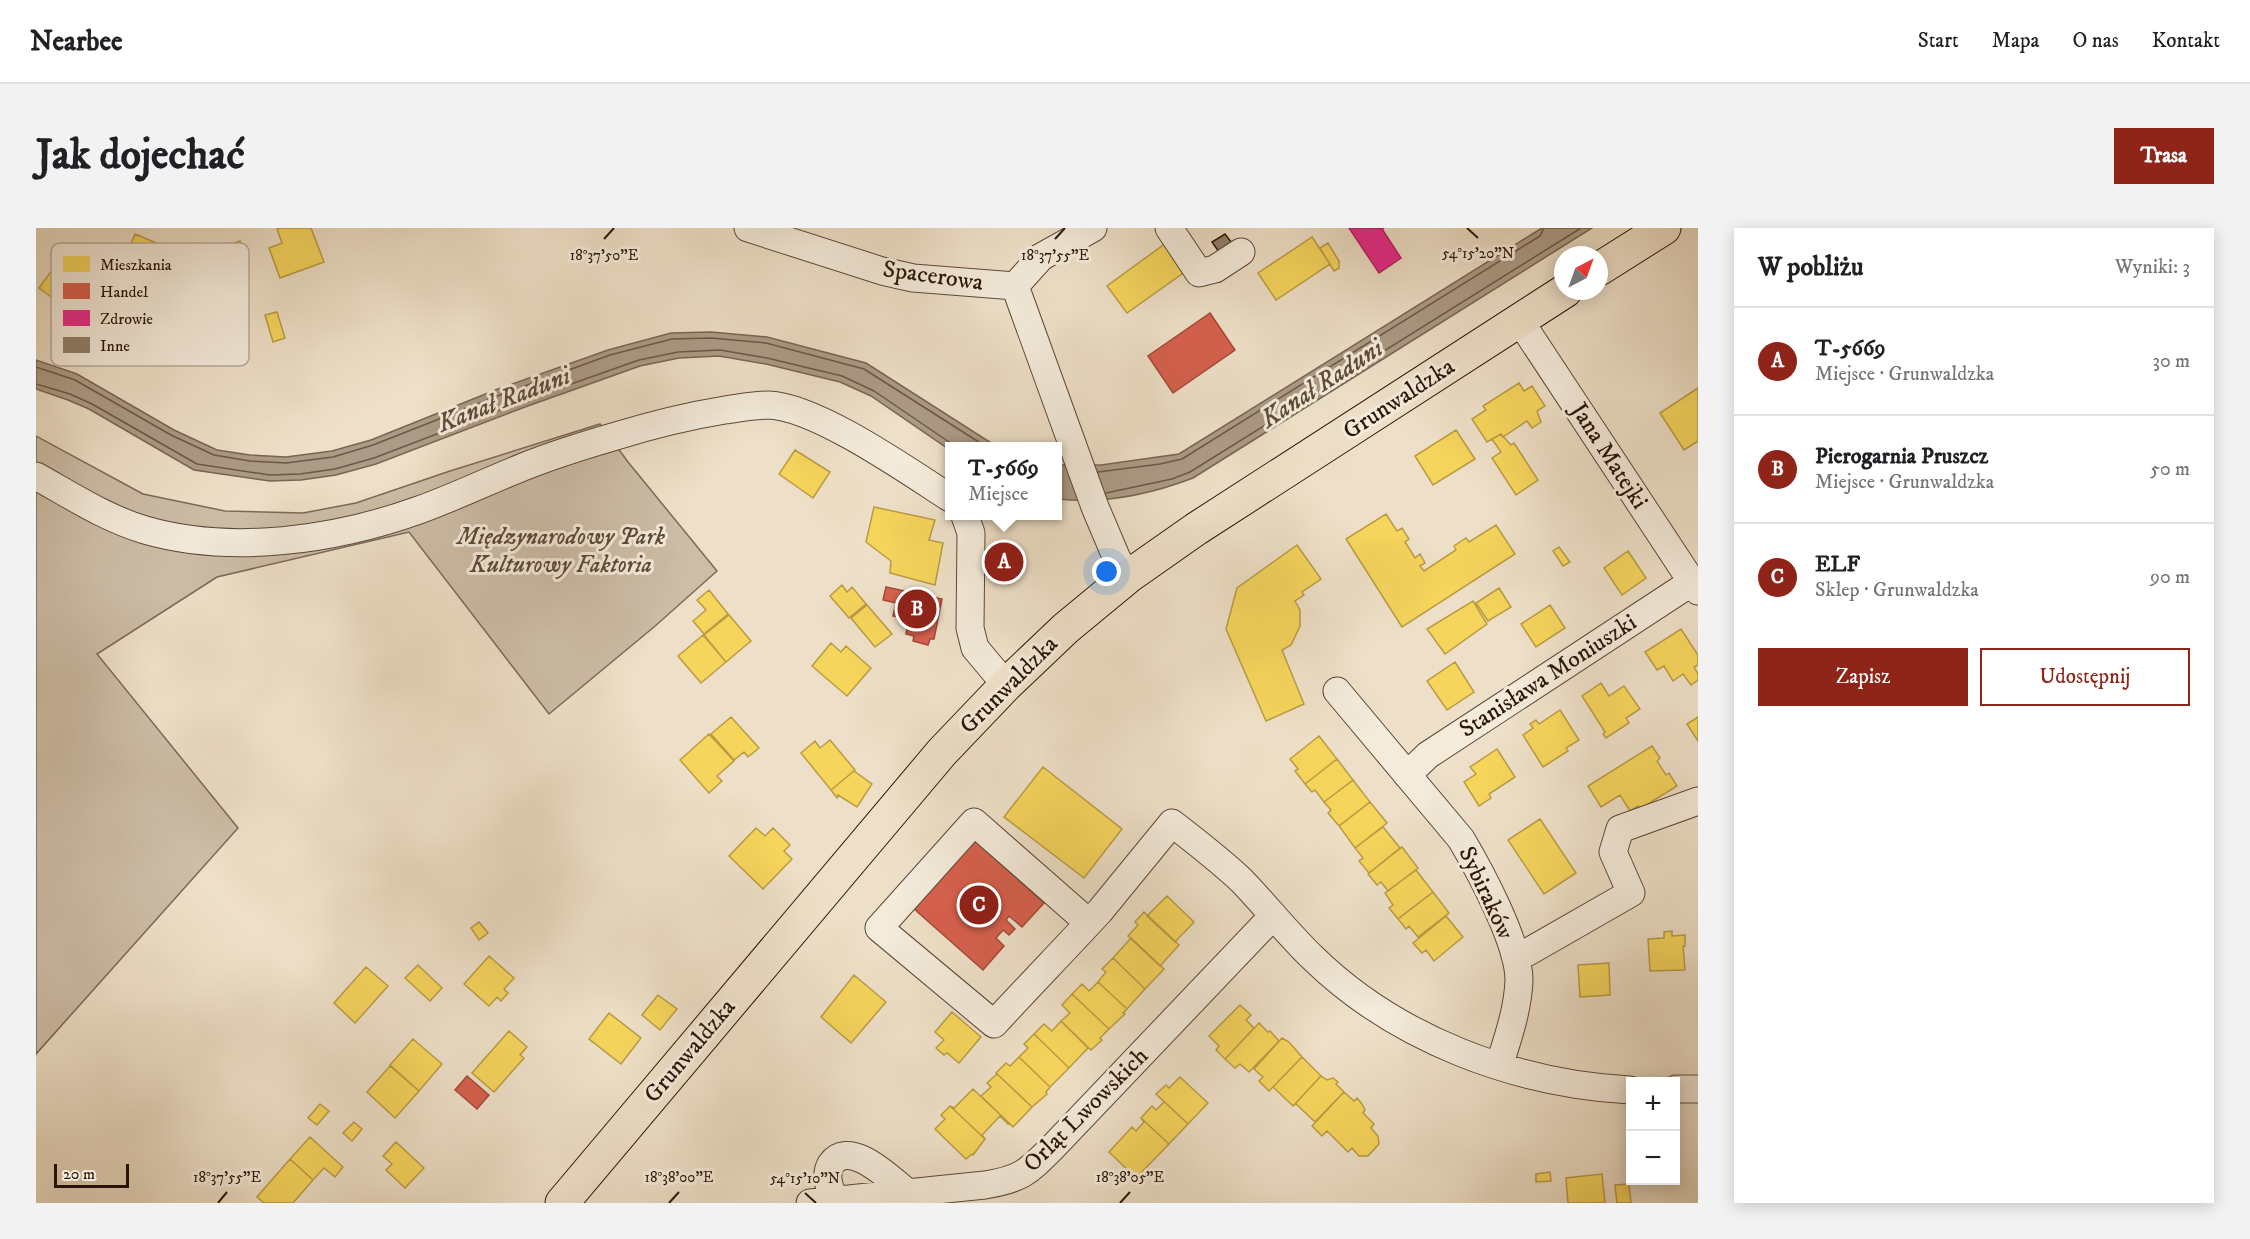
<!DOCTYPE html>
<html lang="pl">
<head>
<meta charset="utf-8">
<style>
  body { margin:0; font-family:"IM FELL DW Pica",serif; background:#f2f2f2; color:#202124 }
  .controls { position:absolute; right:18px; bottom:18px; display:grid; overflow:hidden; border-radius:0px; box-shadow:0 3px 15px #0003 }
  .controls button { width:54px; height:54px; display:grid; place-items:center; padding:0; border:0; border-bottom:2px solid #e0e0e0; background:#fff; color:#202124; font:30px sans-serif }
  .compass { position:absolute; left:1518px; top:18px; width:54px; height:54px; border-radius:50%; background:#fff; box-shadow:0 3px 15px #0003; rotate:41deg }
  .scale { position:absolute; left:18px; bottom:15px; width:75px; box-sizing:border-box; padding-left:6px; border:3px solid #2b1507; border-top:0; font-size:16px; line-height:21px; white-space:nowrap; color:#2b1507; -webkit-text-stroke:4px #f4ebdb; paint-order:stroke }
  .you { position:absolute; left:1071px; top:344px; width:21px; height:21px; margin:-15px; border:4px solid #fff; border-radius:50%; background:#1a73e8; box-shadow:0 0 0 9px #1a73e833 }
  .badge { display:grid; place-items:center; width:39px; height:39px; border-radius:50%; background:#8f2418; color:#fff; font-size:20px; font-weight:700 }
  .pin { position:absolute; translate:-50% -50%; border:3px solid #fff; box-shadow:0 2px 6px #0006 }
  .popup { position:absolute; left:909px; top:214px; width:117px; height:78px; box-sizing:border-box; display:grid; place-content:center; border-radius:0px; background:#fff; filter:drop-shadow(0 2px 4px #0005); font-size:20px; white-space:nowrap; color:#757577 }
  .popup b { font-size:22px; color:#202124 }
  .popup::after { content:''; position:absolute; left:50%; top:100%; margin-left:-12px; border:12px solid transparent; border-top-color:#fff }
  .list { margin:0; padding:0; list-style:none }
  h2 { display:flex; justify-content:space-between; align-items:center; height:78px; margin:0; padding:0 24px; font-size:26px }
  h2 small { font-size:20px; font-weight:400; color:#757577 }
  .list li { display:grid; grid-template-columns:39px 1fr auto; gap:18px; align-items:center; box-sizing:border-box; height:108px; padding:0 24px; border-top:2px solid #e0e0e0 }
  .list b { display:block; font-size:22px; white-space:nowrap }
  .list p { margin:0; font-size:20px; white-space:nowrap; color:#757577 }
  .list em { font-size:20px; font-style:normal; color:#757577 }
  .actions { display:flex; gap:12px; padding:18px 24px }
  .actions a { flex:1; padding:14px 0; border:2px solid #8f2418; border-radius:0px; text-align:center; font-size:21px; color:#8f2418 }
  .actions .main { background:#8f2418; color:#fff }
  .map { position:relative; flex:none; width:1662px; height:975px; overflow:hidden; border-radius:0px }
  header { display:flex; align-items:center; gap:36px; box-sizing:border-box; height:84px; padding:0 30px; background:#fff; border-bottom:2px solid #e0e0e0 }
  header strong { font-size:28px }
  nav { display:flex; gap:33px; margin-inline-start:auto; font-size:21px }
  .intro { display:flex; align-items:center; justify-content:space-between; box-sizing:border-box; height:144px; padding:0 36px }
  h1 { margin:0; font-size:42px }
  .button { padding:15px 27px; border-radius:0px; background:#8f2418; color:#fff; font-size:21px; font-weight:700 }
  main { display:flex; gap:36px; padding:0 36px }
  aside { flex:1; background:#fff; border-radius:0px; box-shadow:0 3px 15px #0003 }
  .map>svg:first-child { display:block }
</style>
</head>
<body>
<header>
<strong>Nearbee</strong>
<nav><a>Start</a><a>Mapa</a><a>O nas</a><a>Kontakt</a></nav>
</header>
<div class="intro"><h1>Jak dojechać</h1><a class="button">Trasa</a></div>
<main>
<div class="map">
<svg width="1662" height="975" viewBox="0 0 1662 975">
  <rect width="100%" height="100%" fill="#eee0c8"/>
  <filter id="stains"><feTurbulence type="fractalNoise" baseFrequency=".00333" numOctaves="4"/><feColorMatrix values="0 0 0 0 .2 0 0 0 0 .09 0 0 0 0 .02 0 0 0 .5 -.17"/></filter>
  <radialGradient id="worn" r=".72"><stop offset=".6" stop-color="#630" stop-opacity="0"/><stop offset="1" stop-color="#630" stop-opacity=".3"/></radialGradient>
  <!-- green -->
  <path fill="#cdbda7" stroke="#7c6957" stroke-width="1.5" d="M 564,196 L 592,234 L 681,343 L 618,399 L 513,486 L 373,304 L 181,349 L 61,426 L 202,600 L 0,826 L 0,208 L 107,266 L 189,283 L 267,285 L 320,275 L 414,243 Z"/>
  <!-- water -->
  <path fill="#ac9b86" stroke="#786553" stroke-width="1.5" d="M 1506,0 L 1556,0 L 1157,250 C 1115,266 1067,276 1022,271 L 1022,237 L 1065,237 L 1143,226 Z
    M 675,104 L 731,109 L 830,135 L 960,218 L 914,218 L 914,222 L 835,168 L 804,154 L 730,136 L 683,128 L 643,130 L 604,138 L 489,179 L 340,236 L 300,247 L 265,252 L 234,253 L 158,242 L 53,181 L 32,172 L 0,161 L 0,132 L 41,146 L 138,202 L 181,222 L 214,227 L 250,229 L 296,223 L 335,212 L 462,161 L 572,122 L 635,105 Z"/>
  <!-- homes -->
  <path fill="#f6d55c" stroke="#b99b42" stroke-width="1.5" d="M 244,0 L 275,0 L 288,34 L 244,50 L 233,20 L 246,15 L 241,1 Z
    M 99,6 L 130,19 L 118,49 L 87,36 Z
    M 1276,9 L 1294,36 L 1240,72 L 1222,45 Z
    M 204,13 L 213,42 L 189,50 L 193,60 L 170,68 L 162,44 L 178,38 L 173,23 Z
    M 1130,15 L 1150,43 L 1091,85 L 1071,58 Z
    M 1292,15 L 1303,33 L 1303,40 L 1298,43 L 1284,20 Z
    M 21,35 L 37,47 L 18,71 L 3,60 Z
    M 37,47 L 51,57 L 32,82 L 18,71 Z
    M 241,84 L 249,110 L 237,114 L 229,87 Z
    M 1483,155 L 1488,163 L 1496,158 L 1509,178 L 1501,183 L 1505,194 L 1496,200 L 1491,193 L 1467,209 L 1465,206 L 1451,214 L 1436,191 L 1450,182 L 1447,178 Z
    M 1662,160 L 1662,213 L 1648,222 L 1624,185 Z
    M 1420,202 L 1439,231 L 1397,257 L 1379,228 Z
    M 1465,206 L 1475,217 L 1478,215 L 1502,252 L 1480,267 L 1456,230 L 1465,224 L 1456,211 Z
    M 759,222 L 794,244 L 777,270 L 743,246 Z
    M 838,279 L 899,292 L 893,312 L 907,315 L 899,357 L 854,345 L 855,333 L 830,314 Z
    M 1350,286 L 1361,303 L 1366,300 L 1373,311 L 1369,314 L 1379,330 L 1384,326 L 1389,335 L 1384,338 L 1388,343 L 1420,322 L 1418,318 L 1430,310 L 1433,314 L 1460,297 L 1479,326 L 1366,399 L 1310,311 Z
    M 1261,317 L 1285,351 L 1266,364 L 1268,367 L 1259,373 L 1264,382 L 1264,398 L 1255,417 L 1246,422 L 1268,476 L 1230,493 L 1190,401 L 1201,360 Z
    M 1523,319 L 1534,334 L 1527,338 L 1517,323 Z
    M 1592,323 L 1610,350 L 1586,367 L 1568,340 Z
    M 806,357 L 811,364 L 816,359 L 830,376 L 813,390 L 794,368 Z
    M 1463,360 L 1475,379 L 1452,393 L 1440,375 Z
    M 673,362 L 692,386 L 668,406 L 657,393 L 670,382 L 661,372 Z
    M 1437,373 L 1451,396 L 1409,426 L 1391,401 Z
    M 831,377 L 856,406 L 839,419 L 815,390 Z
    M 1514,377 L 1529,400 L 1500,419 L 1485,396 Z
    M 693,387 L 715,413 L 690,434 L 668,407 Z
    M 1645,401 L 1662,427 L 1662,437 L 1658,439 L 1662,446 L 1662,452 L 1655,457 L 1647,446 L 1637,453 L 1628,438 L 1621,442 L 1609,424 Z
    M 667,407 L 690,434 L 665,455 L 642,428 Z
    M 795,415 L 805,424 L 810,418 L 835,440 L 811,468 L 776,438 Z
    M 1419,434 L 1438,464 L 1411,482 L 1391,453 Z
    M 1565,455 L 1573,468 L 1588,458 L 1604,481 L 1590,490 L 1593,495 L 1570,510 L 1567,506 L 1569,504 L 1546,468 Z
    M 1524,482 L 1543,512 L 1530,520 L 1532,523 L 1507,539 L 1487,507 L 1497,500 L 1494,496 L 1500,492 L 1503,496 Z
    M 695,489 L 723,520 L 712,529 L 708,524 L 698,532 L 675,506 Z
    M 1662,489 L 1662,513 L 1651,496 Z
    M 673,506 L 698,533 L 681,548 L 686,553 L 673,565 L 644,532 Z
    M 1283,508 L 1301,531 L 1269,556 L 1259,543 L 1262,541 L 1254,531 Z
    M 794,512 L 819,542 L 795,562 L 765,525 L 779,513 L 784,520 Z
    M 1616,518 L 1624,530 L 1621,533 L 1630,547 L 1633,545 L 1641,558 L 1604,581 L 1602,578 L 1594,583 L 1584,567 L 1565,579 L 1552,558 Z
    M 1461,521 L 1479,549 L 1453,566 L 1455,570 L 1443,578 L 1428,554 L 1440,546 L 1434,539 Z
    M 1301,531 L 1317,552 L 1288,574 L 1279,562 L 1276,564 L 1269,556 Z
    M 1007,539 L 1086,601 L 1048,650 L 968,589 Z
    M 818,543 L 836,556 L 821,579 L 802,567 L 801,570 L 795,562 Z
    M 1317,552 L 1334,574 L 1303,598 L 1292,585 L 1295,582 L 1288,574 Z
    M 1334,574 L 1351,595 L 1319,620 L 1303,598 Z
    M 1504,591 L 1540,645 L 1508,666 L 1472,612 Z
    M 1347,599 L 1364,620 L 1333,645 L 1323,633 L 1327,630 L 1319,620 Z
    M 720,600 L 729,608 L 737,600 L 754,617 L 748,623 L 756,631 L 727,661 L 693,628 Z
    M 1366,619 L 1382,640 L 1352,663 L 1345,654 L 1341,657 L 1332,646 Z
    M 1380,642 L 1397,664 L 1362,691 L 1353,680 L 1357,677 L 1349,665 Z
    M 1397,664 L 1413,685 L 1382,709 L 1373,698 L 1370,701 L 1362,691 Z
    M 1131,668 L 1158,694 L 1139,714 L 1111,688 Z
    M 1108,684 L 1143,717 L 1124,738 L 1092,708 L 1102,697 L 1099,694 Z
    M 1410,688 L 1427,709 L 1398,733 L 1390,722 L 1386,725 L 1377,715 Z
    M 443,694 L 452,705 L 443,712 L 435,700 Z
    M 1636,703 L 1636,708 L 1649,707 L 1649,718 L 1647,718 L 1649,742 L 1614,743 L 1612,711 L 1628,710 L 1628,704 Z
    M 1095,710 L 1128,741 L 1109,761 L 1077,730 Z
    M 453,728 L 478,750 L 468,761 L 472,765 L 465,773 L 461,769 L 453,778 L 428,756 Z
    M 1077,730 L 1109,761 L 1091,781 L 1062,754 L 1070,744 L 1066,741 Z
    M 1573,735 L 1574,767 L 1544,769 L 1542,737 Z
    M 382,737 L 406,760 L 394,773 L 369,750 Z
    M 330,739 L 352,758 L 319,795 L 298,775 Z
    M 818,747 L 850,774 L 815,815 L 785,789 Z
    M 1062,754 L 1091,781 L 1087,785 L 1089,786 L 1073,801 L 1036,766 L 1046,756 L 1053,763 Z
    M 1036,766 L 1073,801 L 1064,810 L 1066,812 L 1055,822 L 1025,793 L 1034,785 L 1026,777 Z
    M 622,767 L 641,781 L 624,802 L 606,787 Z
    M 1204,777 L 1215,787 L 1210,792 L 1218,800 L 1189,831 L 1180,822 L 1183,818 L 1173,808 Z
    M 916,784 L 945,809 L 923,835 L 911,825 L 908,827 L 900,820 L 908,812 L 899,804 Z
    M 573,785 L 605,810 L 585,836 L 553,811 Z
    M 1025,793 L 1052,820 L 1033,840 L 998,806 L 1008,796 L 1016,803 Z
    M 1223,795 L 1232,804 L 1234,803 L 1243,813 L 1213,844 L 1204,836 L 1199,840 L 1189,831 Z
    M 473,803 L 491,819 L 484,827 L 488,830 L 458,864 L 436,845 Z
    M 998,806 L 1033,840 L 1014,859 L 983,829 L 992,820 L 988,816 Z
    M 1246,810 L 1253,814 L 1266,829 L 1233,863 L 1223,853 L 1227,849 L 1218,841 Z
    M 377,811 L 406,836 L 383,863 L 354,837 Z
    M 983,829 L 1014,859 L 1010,864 L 1011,866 L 996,879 L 960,845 L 970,835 L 974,838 Z
    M 1266,829 L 1285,848 L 1257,878 L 1237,859 Z
    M 354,838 L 383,863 L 359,890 L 331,864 Z
    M 961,846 L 996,879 L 977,899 L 945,868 L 955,859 L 951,855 Z
    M 1285,848 L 1291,852 L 1297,850 L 1302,854 L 1300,856 L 1308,864 L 1279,894 L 1260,876 L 1257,878 Z
    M 1144,849 L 1172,875 L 1152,896 L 1120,866 L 1130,857 L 1133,860 Z
    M 937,861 L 973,895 L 972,896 L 964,888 L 946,907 L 949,911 L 914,878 L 918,880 Z
    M 1308,864 L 1318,873 L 1321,870 L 1326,876 L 1329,882 L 1327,885 L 1338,896 L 1335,900 L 1342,908 L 1343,916 L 1332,928 L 1323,928 L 1316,920 L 1312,924 L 1291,903 L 1286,908 L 1276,898 Z
    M 1120,866 L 1152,896 L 1133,916 L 1105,890 L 1116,878 L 1120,882 L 1128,874 Z
    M 284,876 L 293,883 L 281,897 L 272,890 Z
    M 914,878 L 949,911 L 937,927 L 936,926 L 930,931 L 899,901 L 909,891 L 905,887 Z
    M 1105,890 L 1133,916 L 1100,950 L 1073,924 L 1096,899 L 1100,903 L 1108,894 Z
    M 318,894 L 326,901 L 316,913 L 307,905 Z
    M 274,909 L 307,939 L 299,949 L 288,940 L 277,952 L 254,931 Z
    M 360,914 L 388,940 L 369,960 L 350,942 L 356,936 L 347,928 Z
    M 254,931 L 277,952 L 257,975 L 228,975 L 221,969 Z
    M 1514,944 L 1515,953 L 1500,954 L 1500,946 Z
    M 1566,946 L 1569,975 L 1532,975 L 1530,950 Z
    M 1593,956 L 1595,975 L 1581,975 L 1579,957 Z"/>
  <!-- shops -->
  <path fill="#d6604d" stroke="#a34a38" stroke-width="1.5" d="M 1174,85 L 1199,122 L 1137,165 L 1112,128 Z
    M 850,359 L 906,371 L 898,411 L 894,411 L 892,417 L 877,413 L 878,408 L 870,406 L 873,391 L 857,388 L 860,375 L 847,372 Z
    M 938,612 L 1008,675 L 986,699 L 973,688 L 970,692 L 979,701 L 973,707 L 967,702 L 960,710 L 968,718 L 947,742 L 877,680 Z
    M 431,848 L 453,867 L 441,881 L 419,862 Z"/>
  <!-- health -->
  <path fill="#e7298a" stroke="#af2363" stroke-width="1.5" d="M 1313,0 L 1348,0 L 1346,1 L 1365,30 L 1343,45 Z"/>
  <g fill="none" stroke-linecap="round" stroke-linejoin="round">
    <!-- shore -->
    <path stroke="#6c5846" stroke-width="1.5" d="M 0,139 L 39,152 L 135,207 L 178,227 L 214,233 L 250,235 L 297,229 L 337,217 L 464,167 L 574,127 L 636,111 L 675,110 L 730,115 L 828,141 L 949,218
      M 0,156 L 34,166 L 56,176 L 161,236 L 234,247 L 264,246 L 299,241 L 338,230 L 487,173 L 603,132 L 642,124 L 684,122 L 731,130 L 806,148 L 838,163 L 919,218
      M 1062,244 L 1124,236 L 1146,231 L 1504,8 L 1508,0
      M 1070,265 L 1136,251 L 1154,244 L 1545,0"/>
  </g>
  <!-- building -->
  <path fill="#907f6b" stroke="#2b1507" stroke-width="1.5" d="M 1189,6 L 1196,15 L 1183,24 L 1176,14 Z
    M 969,321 L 981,337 L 968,347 L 956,331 Z"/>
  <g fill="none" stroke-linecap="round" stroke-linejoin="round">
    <defs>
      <path id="minor" d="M 712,0 L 846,43 L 877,50 L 979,58
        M 1133,0 L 1163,45 L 1179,41 L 1205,24
        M 979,58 L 1059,279 L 1081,331 L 1093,348
        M 979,58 L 1005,29 L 1057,0
        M 1484,93 L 1662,363
        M 0,248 C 36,268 69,290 109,302 C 196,327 299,312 383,282 C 419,269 452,253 487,239 C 517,227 549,217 580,208 C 616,197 652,188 689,182 C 703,180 718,177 733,177 C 781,179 872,243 914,270
        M 929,288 L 935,305 L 934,400 L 939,420 L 970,457
        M 1301,463 L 1425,611 C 1444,643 1483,715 1483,752 C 1482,781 1472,810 1463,838
        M 1371,547 L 1392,527 L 1656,354
        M 1053,695 L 938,594 L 843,700 L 958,796 C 993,758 1029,721 1064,683 L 1136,595 C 1160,614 1184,632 1206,653 C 1230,678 1252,706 1277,730 C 1360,811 1480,856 1594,862
        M 1479,728 L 1492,724 L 1595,665 L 1577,624 L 1584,601 L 1662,573
        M 1640,861 L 1662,861
        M 799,973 C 794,961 788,948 795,936 C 814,909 856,953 872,965
        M 774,975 L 949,957 C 985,951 991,945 1016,920 L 1237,688"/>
      <path id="major" d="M 1563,41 L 1628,0
        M 526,975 L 906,524 L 970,457 L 1030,400 L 1093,348 L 1160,301 L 1529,63"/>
    </defs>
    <!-- minor casing -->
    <use href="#minor" stroke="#5c4837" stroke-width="29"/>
    <!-- major casing -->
    <use href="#major" stroke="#2b1507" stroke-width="35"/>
    <!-- minor -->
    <use href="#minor" stroke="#f4ebdb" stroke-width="27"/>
    <!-- major -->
    <use href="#major" stroke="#eee0c8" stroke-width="33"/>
  </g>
  <!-- ticks -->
  <path fill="none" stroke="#2b1507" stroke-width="2" d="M 1431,0 L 1442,10M 568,11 L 578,0M 1019,11 L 1029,0M 769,965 L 780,975M 182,975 L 191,964M 633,975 L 643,964M 1084,975 L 1094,964"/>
  <g text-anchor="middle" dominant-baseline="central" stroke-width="6" stroke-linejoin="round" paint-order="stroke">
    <!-- street labels -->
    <g font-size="24" fill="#2b1507" stroke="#f4ebdb">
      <text transform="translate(897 48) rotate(8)">Spacerowa</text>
      <text transform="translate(1363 171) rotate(-33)">Grunwaldzka</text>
      <text transform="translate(1573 228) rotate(57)">Jana Matejki</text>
      <text transform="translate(1512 448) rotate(-33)">Stanisława Moniuszki</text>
      <text transform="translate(973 457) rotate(-45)">Grunwaldzka</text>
      <text transform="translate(1450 665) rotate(65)">Sybiraków</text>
      <text transform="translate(654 823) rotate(-50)">Grunwaldzka</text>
      <text transform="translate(1050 882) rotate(-45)">Orląt Lwowskich</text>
    </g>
    <!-- park labels -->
    <g font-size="24" font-style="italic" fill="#5c4737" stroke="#f4ebdb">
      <text x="525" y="309">Międzynarodowy Park<tspan x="525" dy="28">Kulturowy Faktoria</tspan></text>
    </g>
    <!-- water labels -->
    <g font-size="26" font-style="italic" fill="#5f4b3a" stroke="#f4ebdb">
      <text transform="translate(1286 156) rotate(-33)">Kanał Raduni</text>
      <text transform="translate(468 172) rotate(-21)">Kanał Raduni</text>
    </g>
  </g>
  <!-- legend -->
  <rect x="15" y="15" width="198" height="123" rx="9" fill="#f4ebdb" stroke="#b8ab9b" stroke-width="1.5"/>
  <rect x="27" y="28" width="27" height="16" fill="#f6d55c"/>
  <rect x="27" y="55" width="27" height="16" fill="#d6604d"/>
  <rect x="27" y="82" width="27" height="16" fill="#e7298a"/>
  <rect x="27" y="109" width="27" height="16" fill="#907f6b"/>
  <g font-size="16" fill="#2b1507">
    <text x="64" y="42">Mieszkania</text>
    <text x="64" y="69">Handel</text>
    <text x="64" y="96">Zdrowie</text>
    <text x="64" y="123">Inne</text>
  </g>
  <g font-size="15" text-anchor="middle" fill="#2b1507" stroke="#f4ebdb" stroke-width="6" stroke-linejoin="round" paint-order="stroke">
    <text x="1442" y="30">54°15'20"N</text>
    <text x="568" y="32">18°37'50"E</text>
    <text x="1019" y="32">18°37'55"E</text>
    <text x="191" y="954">18°37'55"E</text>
    <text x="643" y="954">18°38'00"E</text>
    <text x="1094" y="954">18°38'05"E</text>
    <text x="769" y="955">54°15'10"N</text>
  </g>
  <rect width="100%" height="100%" filter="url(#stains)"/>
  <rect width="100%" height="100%" fill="url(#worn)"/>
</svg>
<div class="controls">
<button>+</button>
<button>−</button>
</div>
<svg class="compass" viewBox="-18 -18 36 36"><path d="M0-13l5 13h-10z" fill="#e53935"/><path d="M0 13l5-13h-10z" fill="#757577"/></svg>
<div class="scale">20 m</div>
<div class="you"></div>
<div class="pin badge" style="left:968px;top:334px">A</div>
<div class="popup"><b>T-5669</b>Miejsce</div>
<div class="pin badge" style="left:881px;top:381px">B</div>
<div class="pin badge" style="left:943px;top:677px">C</div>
</div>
<aside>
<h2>W pobliżu<small>Wyniki: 3</small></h2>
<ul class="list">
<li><span class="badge">A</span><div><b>T-5669</b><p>Miejsce · Grunwaldzka</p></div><em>30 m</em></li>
<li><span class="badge">B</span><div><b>Pierogarnia Pruszcz</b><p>Miejsce · Grunwaldzka</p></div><em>50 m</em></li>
<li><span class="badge">C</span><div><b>ELF</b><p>Sklep · Grunwaldzka</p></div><em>90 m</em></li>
</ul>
<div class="actions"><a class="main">Zapisz</a><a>Udostępnij</a></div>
</aside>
</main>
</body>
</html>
